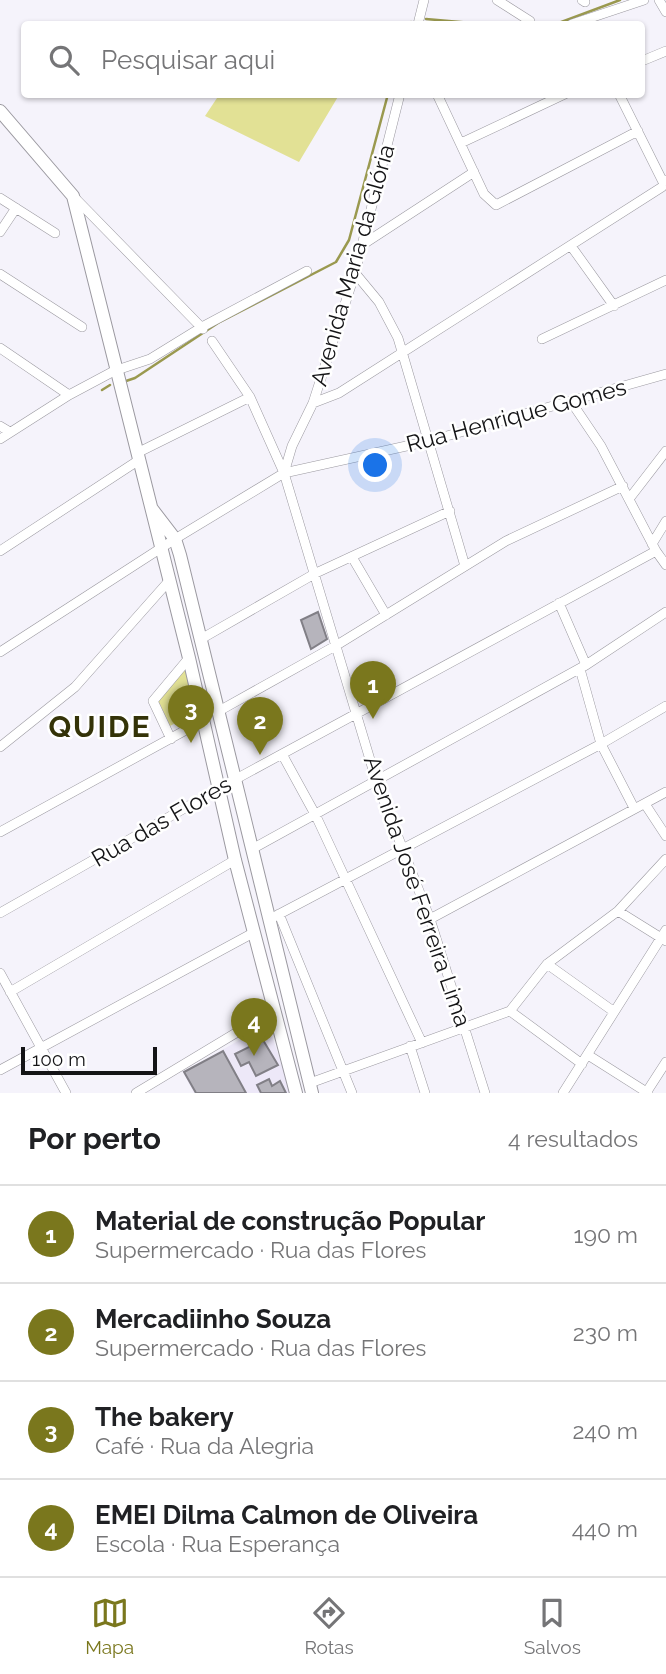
<!DOCTYPE html>
<html lang="pt">
<head>
<meta charset="utf-8">
<style>
  body { margin:0; font-family:Raleway,sans-serif; background:#f2f2f2; color:#202124 }
  .scale { position:absolute; left:21px; bottom:18px; width:136px; box-sizing:border-box; padding-left:7px; border:4px solid #141416; border-top:0; font-size:19px; line-height:24px; white-space:nowrap; color:#141416; -webkit-text-stroke:5px #fff; paint-order:stroke }
  .you { position:absolute; left:376px; top:466px; width:24px; height:24px; margin:-18px; border:5px solid #fff; border-radius:50%; background:#1a73e8; box-shadow:0 0 0 10px #1a73e833 }
  .badge { display:grid; place-items:center; width:46px; height:46px; border-radius:50%; background:#7a771d; color:#fff; font-size:23px; font-weight:700 }
  .pin { position:absolute; translate:-50% -58px; filter:drop-shadow(0 2px 4px #0008) }
  .pin::after { content:''; position:absolute; top:37px; width:24px; height:21px; background:inherit; clip-path:polygon(0 0,100% 0,50% 100%) }
  .list { margin:0; padding:0; list-style:none }
  h2 { display:flex; justify-content:space-between; align-items:center; height:91px; margin:0; padding:0 28px; font-size:30px }
  h2 small { font-size:23px; font-weight:400; color:#757577 }
  .list li { display:grid; grid-template-columns:46px 1fr auto; gap:21px; align-items:center; box-sizing:border-box; height:98px; padding:0 28px; border-top:2px solid #e0e0e0 }
  .list b { display:block; font-size:26px; white-space:nowrap }
  .list p { margin:0; font-size:23px; white-space:nowrap; color:#757577 }
  .list em { font-size:23px; font-style:normal; color:#757577 }
  .icon { flex:none; width:38px; height:38px; fill:none; stroke:currentColor; stroke-width:2; stroke-linecap:round; stroke-linejoin:round }
  .map { position:relative; flex:none; width:666px; height:1093px; overflow:hidden }
  .search { position:absolute; background:#fff; box-shadow:0 2px 5px #0004; left:21px; right:21px; top:21px; height:77px; display:flex; align-items:center; gap:18px; box-sizing:border-box; padding:0 24px; border-radius:7px; color:#757577; font-size:26px }
  .sheet { height:483px; background:#fff }
  nav { display:flex; justify-content:space-around; align-items:center; box-sizing:border-box; height:98px; border-top:2px solid #e0e0e0; background:#fff; font-size:19px; color:#757577 }
  nav a { display:grid; justify-items:center; gap:4px }
  nav .on { color:#7a771d }
  .map>svg:first-child { display:block }
</style>
</head>
<body>
<div class="map">
<svg width="666" height="1093" viewBox="0 0 666 1093">
  <rect width="100%" height="100%" fill="#f5f3fb"/>
  <!-- built -->
  <path fill="#ede8f8" d="M 268,1024 L 291,1093 L 194,1093 L 183,1072 Z"/>
  <!-- green -->
  <path fill="#e2e195" d="M 219,95 L 219,94 L 339,95 L 299,162 L 205,116 Z
    M 185,669 L 196,712 L 170,726 L 158,700 Z"/>
  <g fill="none" stroke-linecap="round" stroke-linejoin="round">
    <!-- stream -->
    <path stroke="#9a994f" stroke-width="2.5" d="M 426,19 L 483,24
      M 408,24 L 411,22
      M 556,24 L 620,0
      M 126,381 L 135,378 L 218,323 L 336,262 L 349,240 L 388,94
      M 102,390 L 110,385"/>
  </g>
  <!-- building -->
  <path fill="#b6b4bc" stroke="#817f86" stroke-width="2" d="M 318,612 L 327,639 L 311,649 L 301,620 Z
    M 263,1040 L 278,1065 L 256,1076 L 249,1062 L 241,1066 L 235,1054 Z
    M 223,1051 L 246,1093 L 196,1093 L 184,1072 Z
    M 269,1079 L 272,1086 L 280,1081 L 286,1093 L 261,1093 L 257,1085 Z"/>
  <g fill="none" stroke-linecap="round" stroke-linejoin="round">
    <defs>
      <path id="street" d="M 497,0 L 530,21
        M 582,0 L 585,2
        M 659,0 L 666,12
        M 418,24 L 424,0
        M 572,24 L 644,0
        M 642,61 L 666,51
        M 437,94 L 484,194 L 496,205 L 638,131
        M 619,94 L 663,182
        M 461,143 L 565,94
        M 0,198 L 55,233
        M 75,198 L 203,329
        M 0,232 L 16,208
        M 571,246 L 614,306
        M 359,247 L 474,172
        M 355,273 L 379,302 L 398,338 L 465,566
        M 0,274 L 82,327
        M 542,339 L 666,280
        M 212,341 L 250,397 L 284,473 L 377,783 L 430,919 L 485,1093
        M 0,348 L 69,395
        M 313,403 L 339,393 L 662,187 L 666,180
        M 572,403 L 601,446 L 656,551 L 666,565
        M 0,426 L 10,432
        M 0,439 L 69,395 L 114,371 L 150,359 L 202,327 L 307,271
        M 137,453 L 250,397
        M 284,473 L 292,446 L 313,403 L 355,273 L 400,94
        M 629,499 L 666,451
        M 652,544 L 666,521
        M 0,551 L 139,460
        M 352,557 L 386,615
        M 559,603 L 586,665
        M 201,639 L 316,573 L 450,511
        M 0,652 L 175,539 L 284,473 L 429,441 L 666,374
        M 580,669 L 601,744 L 634,808
        M 219,711 L 337,645 L 506,541 L 623,486
        M 171,739 L 153,701 L 189,658
        M 0,747 L 75,687 L 168,582
        M 282,754 L 316,816 L 422,1043
        M 645,804 L 666,836
        M 0,832 L 204,720
        M 252,849 L 586,665 L 666,612
        M 618,911 L 666,941
        M 0,913 L 236,779 L 656,551
        M 279,914 L 352,1093
        M 270,919 L 601,744 L 666,706
        M 430,919 L 666,792
        M 547,964 L 613,1011
        M 0,973 L 66,1093
        M 10,992 L 235,860
        M 510,1011 L 582,1064
        M 410,1046 L 425,1093
        M 588,1055 L 648,1093
        M 0,1070 L 253,933
        M 310,1083 L 510,1011 L 547,964 L 618,911 L 666,859
        M 136,1093 L 274,1010
        M 563,1093 L 666,930
        M 646,1093 L 666,1062"/>
      <path id="secondary" d="M 0,111 L 73,196 L 189,658 L 235,860 L 296,1093
        M 152,509 L 175,539 L 180,555 L 312,1093"/>
    </defs>
    <!-- street casing -->
    <use href="#street" stroke="#9b99a0" stroke-width="10"/>
    <!-- secondary casing -->
    <use href="#secondary" stroke="#9b99a0" stroke-width="14"/>
    <!-- street -->
    <use href="#street" stroke="#fff" stroke-width="9"/>
    <!-- secondary -->
    <use href="#secondary" stroke="#fff" stroke-width="12"/>
  </g>
  <g text-anchor="middle" dominant-baseline="central" stroke-width="5" stroke-linejoin="round" paint-order="stroke">
    <!-- street labels -->
    <g font-size="23" fill="#141416" stroke="#fff">
      <text transform="translate(352 265) rotate(-74)">Avenida Maria da Glória</text>
      <text transform="translate(516 415) rotate(-15)">Rua Henrique Gomes</text>
      <text transform="translate(161 821) rotate(-30)">Rua das Flores</text>
      <text transform="translate(418 891) rotate(71)">Avenida José Ferreira Lima</text>
    </g>
    <!-- district labels -->
    <g font-size="30" font-weight="bold" letter-spacing="2" fill="#343308" stroke="#fff">
      <text x="100" y="726">QUIDE</text>
    </g>
  </g>
</svg>
<div class="scale">100 m</div>
<div class="you"></div>
<div class="pin badge" style="left:373px;top:719px">1</div>
<div class="pin badge" style="left:260px;top:755px">2</div>
<div class="pin badge" style="left:191px;top:743px">3</div>
<div class="pin badge" style="left:254px;top:1056px">4</div>
<div class="search"><svg class="icon" aria-label="search" viewBox="0 0 24 24"><circle cx="10" cy="10" r="6"/><path d="M15 15l6 6"/></svg>Pesquisar aqui</div>
</div>
<section class="sheet">
<h2>Por perto<small>4 resultados</small></h2>
<ul class="list">
<li><span class="badge">1</span><div><b>Material de construção Popular</b><p>Supermercado · Rua das Flores</p></div><em>190 m</em></li>
<li><span class="badge">2</span><div><b>Mercadiinho Souza</b><p>Supermercado · Rua das Flores</p></div><em>230 m</em></li>
<li><span class="badge">3</span><div><b>The bakery</b><p>Café · Rua da Alegria</p></div><em>240 m</em></li>
<li><span class="badge">4</span><div><b>EMEI Dilma Calmon de Oliveira</b><p>Escola · Rua Esperança</p></div><em>440 m</em></li>
</ul>
</section>
<nav>
<a class="on"><svg class="icon" aria-label="map" viewBox="0 0 24 24"><path d="M3 6l6-2 6 2 6-2v14l-6 2-6-2-6 2zM9 4v14M15 6v14"/></svg>Mapa</a>
<a><svg class="icon" aria-label="directions" viewBox="0 0 24 24"><path d="M12 3l9 9-9 9-9-9zM9 14v-3h6M13 9l2 2-2 2"/></svg>Rotas</a>
<a><svg class="icon" aria-label="saved" viewBox="0 0 24 24"><path d="M7 4h10v16l-5-4-5 4z"/></svg>Salvos</a>
</nav>
</body>
</html>
